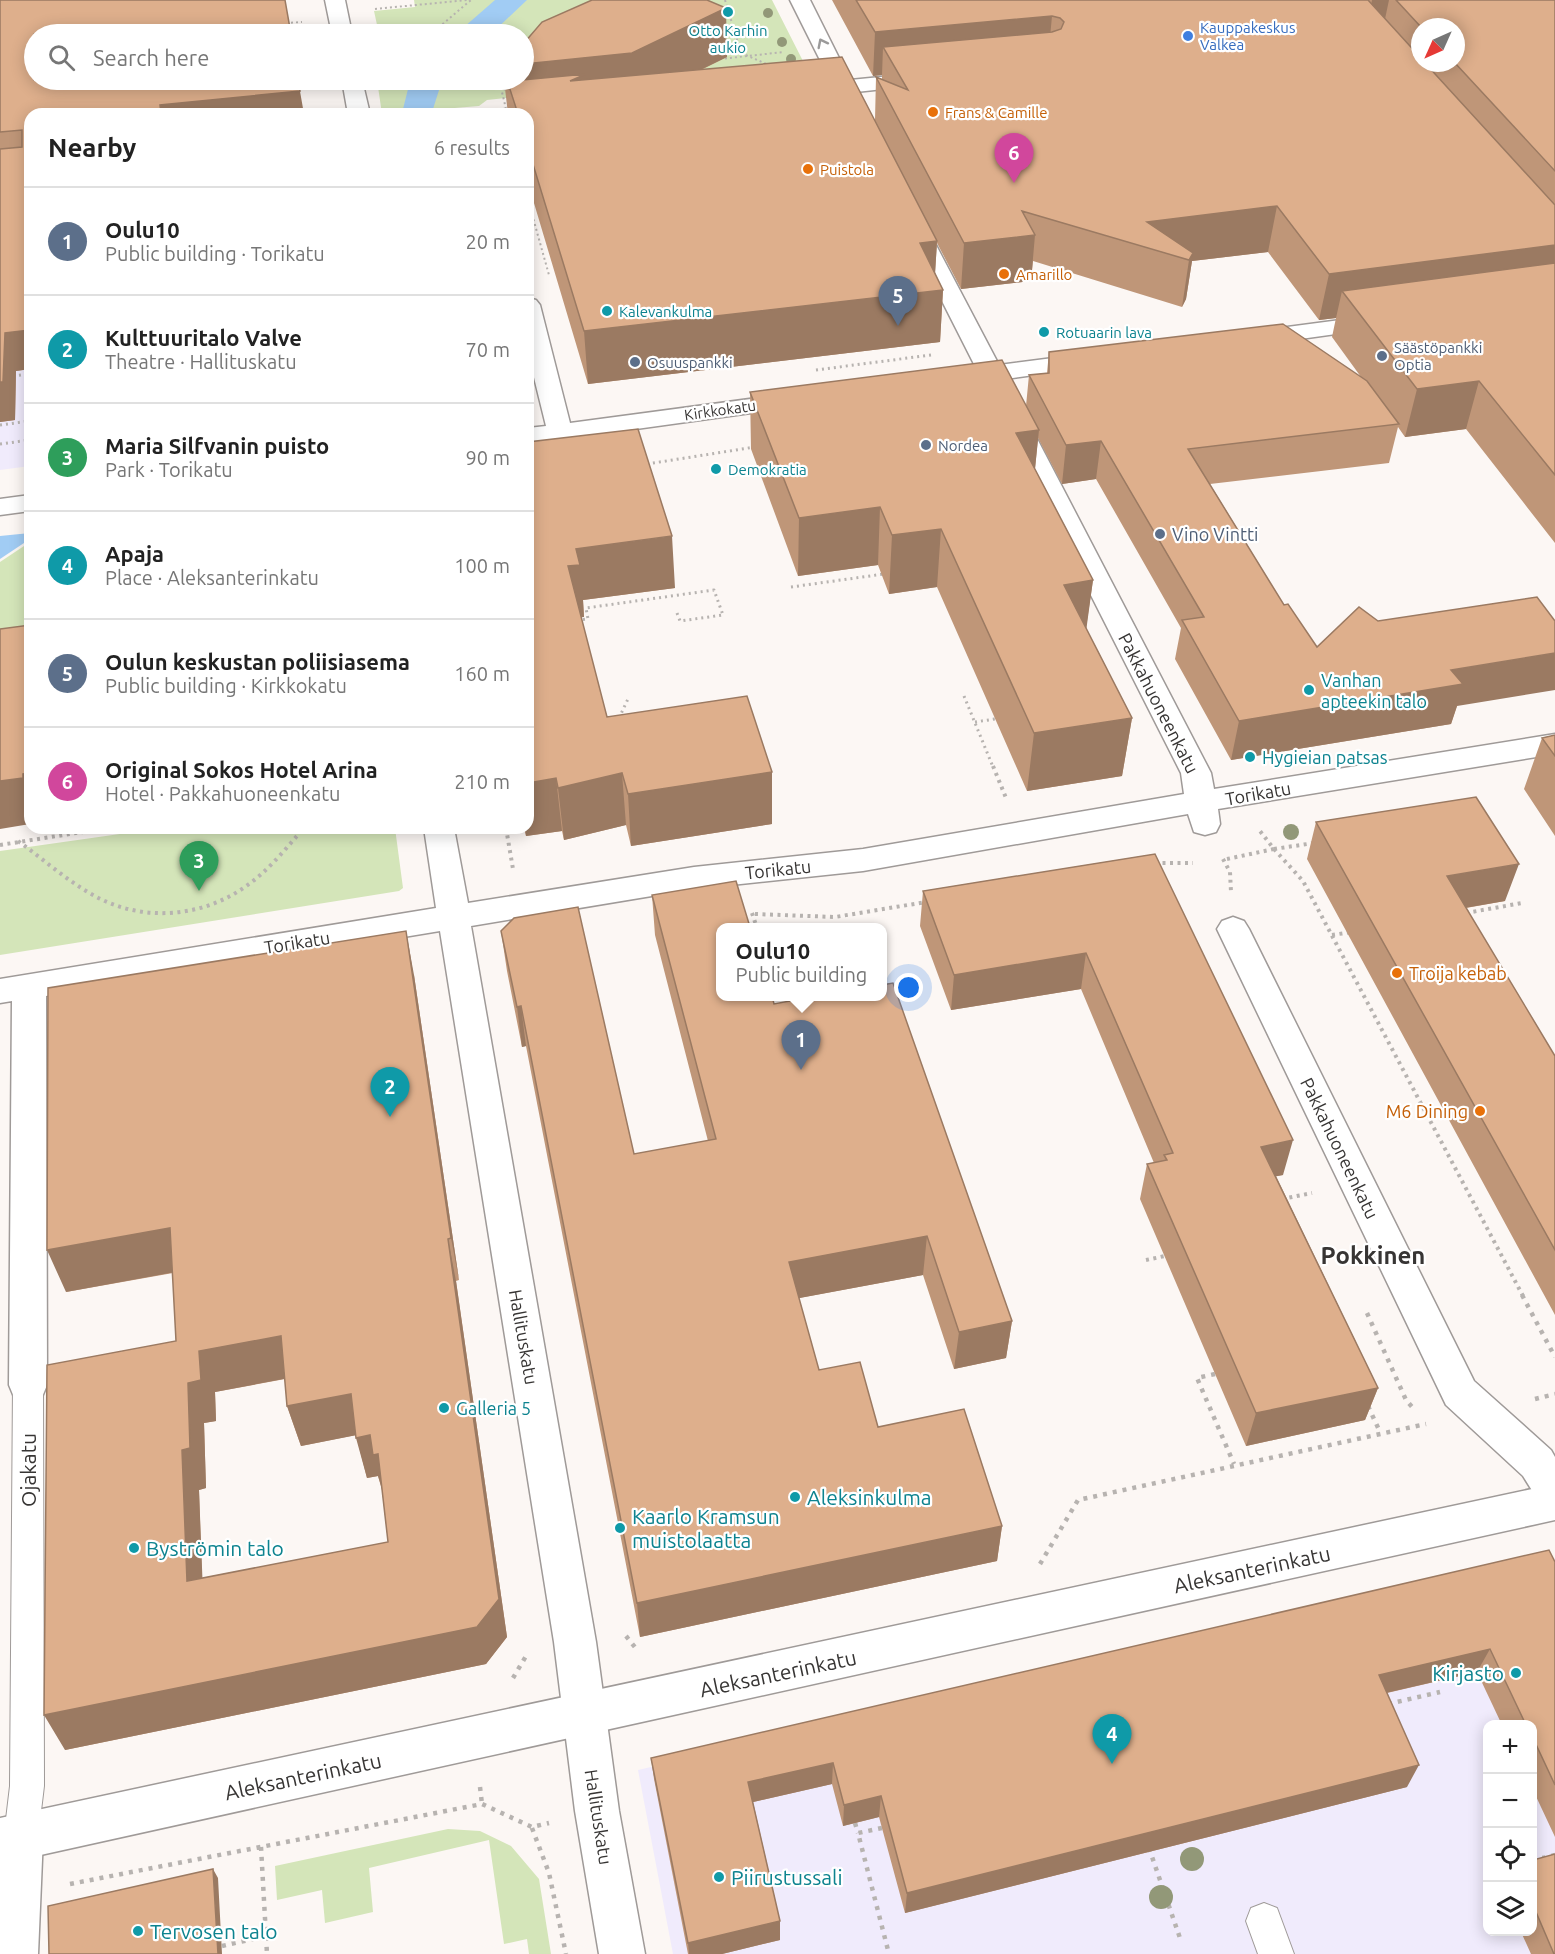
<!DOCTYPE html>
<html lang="en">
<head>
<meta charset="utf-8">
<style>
  body { margin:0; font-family:Ubuntu,sans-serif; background:#f2f2f2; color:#222 }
  .controls { position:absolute; right:18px; bottom:18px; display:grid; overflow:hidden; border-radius:12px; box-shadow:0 3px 15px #0003 }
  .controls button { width:54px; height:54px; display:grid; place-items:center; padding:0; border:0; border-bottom:2px solid #e0e0e0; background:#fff; color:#222; font:30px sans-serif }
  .compass { position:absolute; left:1411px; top:18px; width:54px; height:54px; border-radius:50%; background:#fff; box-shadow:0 3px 15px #0003; rotate:225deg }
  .you { position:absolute; left:909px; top:988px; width:21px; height:21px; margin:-15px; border:4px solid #fff; border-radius:50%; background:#1a73e8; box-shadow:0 0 0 9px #1a73e833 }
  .badge { display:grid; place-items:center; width:39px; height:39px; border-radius:50%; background:#0b8043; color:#fff; font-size:20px; font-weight:700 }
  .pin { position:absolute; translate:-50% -50px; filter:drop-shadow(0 2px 3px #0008) }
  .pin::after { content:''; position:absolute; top:32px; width:21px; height:18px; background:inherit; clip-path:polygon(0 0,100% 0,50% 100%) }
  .popup { position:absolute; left:716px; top:923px; width:171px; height:78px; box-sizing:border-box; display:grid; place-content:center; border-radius:12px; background:#fff; filter:drop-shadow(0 2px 4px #0005); font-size:20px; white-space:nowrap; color:#767676 }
  .popup b { font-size:22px; color:#222 }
  .popup::after { content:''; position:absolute; left:50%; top:100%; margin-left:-12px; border:12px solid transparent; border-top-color:#fff }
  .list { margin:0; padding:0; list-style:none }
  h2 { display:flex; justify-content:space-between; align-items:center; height:78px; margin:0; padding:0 24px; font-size:26px }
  h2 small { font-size:20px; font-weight:400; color:#767676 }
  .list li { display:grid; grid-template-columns:39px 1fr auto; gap:18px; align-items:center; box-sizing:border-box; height:108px; padding:0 24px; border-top:2px solid #e0e0e0 }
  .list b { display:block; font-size:22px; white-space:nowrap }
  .list p { margin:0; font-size:20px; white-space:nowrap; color:#767676 }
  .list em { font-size:20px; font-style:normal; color:#767676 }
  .icon { flex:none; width:33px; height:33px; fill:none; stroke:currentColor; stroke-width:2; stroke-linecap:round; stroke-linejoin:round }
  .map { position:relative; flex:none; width:1555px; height:1954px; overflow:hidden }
  .search { position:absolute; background:#fff; box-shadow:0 3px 15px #0003; left:24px; top:24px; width:510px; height:66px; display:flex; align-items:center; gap:15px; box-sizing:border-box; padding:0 21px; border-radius:33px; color:#767676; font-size:22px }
  .panel { position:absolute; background:#fff; box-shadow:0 3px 15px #0003; left:24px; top:108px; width:510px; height:726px; border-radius:18px }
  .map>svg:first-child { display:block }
</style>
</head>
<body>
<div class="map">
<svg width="1555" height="1954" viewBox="0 0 1555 1954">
  <rect width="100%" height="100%" fill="#fcf7f4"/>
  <!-- commercial -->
  <path fill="#f0ebfc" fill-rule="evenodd" d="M 30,192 L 30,466 L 0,470 L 0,195 Z
    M 1555,1558 L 1555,1954 L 673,1954 L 638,1770 ZM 1488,1724 L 1532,1724 L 1532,1932 L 1488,1932 Z"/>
  <!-- green -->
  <path fill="#d4e5b9" d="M 414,0 L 772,0 L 805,65 L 487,100 L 479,106 L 382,114 L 377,80 L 524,80 L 524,34 L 379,34 L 374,11 L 415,7 Z
    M 30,542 L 30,655 L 0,659 L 0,562 Z
    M 162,828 L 395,828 L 403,888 L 399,891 L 0,955 L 0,851 Z
    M 448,1829 L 480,1831 L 511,1846 L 539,1879 L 551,1954 L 529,1954 L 527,1939 L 504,1944 L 489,1840 L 369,1868 L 373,1912 L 325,1923 L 322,1890 L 277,1900 L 275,1866 Z"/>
  <!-- water -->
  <path fill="#a1ccf4" d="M 495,0 L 527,0 L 491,34 L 456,34 Z
    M 419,80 L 438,80 L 435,86 L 440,87 L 433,109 L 402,113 L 409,85 L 415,85 Z
    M 30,533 L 30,539 L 0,559 L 0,536 Z"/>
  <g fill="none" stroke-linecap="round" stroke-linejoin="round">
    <defs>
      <path id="lane" d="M 28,1372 L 39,1376 L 43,1385 L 44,1786 L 38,1836 L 33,1848 L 21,1853 L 9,1848 L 4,1836 L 10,1786 L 13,1385 L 17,1376 Z
        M 1264,1903 L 1277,1908 L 1294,1954 L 1258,1954 L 1246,1921 L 1251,1908 Z"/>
      <path id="street" d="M 325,0 L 345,0 L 352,34 L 332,34 Z
        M 790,0 L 810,0 L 850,80 L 921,73 L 928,75 L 931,79 L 928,83 L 921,85 L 856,92 L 860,100 L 857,104 L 850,106 L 843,104 L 837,94 L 816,93 L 813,89 L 816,85 L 831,82 Z
        M 342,80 L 362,80 L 370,114 L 348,114 Z
        M 915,219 L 923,221 L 926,226 L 999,365 L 1092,353 L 1101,355 L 1104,360 L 1101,365 L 1092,367 L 1006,379 L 1211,773 L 1214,789 L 1555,734 L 1555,754 L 1218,809 L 1220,824 L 1216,832 L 1205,835 L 1194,832 L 1188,814 L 863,871 L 694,889 L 471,926 L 596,1642 L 619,1811 L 645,1954 L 599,1954 L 575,1811 L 554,1642 L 440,931 L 46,996 L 47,1385 L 42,1397 L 28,1402 L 14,1397 L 9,1385 L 12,1001 L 0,1003 L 0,979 L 436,908 L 424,828 L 454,828 L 468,903 L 694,867 L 863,849 L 1184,794 L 1181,773 L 983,382 L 962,384 L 953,382 L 950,377 L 953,372 L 976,368 L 904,226 L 907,221 Z
        M 528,298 L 536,300 L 540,305 L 570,423 L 795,393 L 804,395 L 807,400 L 804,405 L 795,407 L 528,444 L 528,428 L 546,426 L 528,353 Z
        M 1378,315 L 1386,317 L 1390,322 L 1386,327 L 1250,346 L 1241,344 L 1238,339 L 1241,334 L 1250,332 Z
        M 30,495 L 30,511 L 0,515 L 0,499 Z
        M 1233,917 L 1244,921 L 1249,929 L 1474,1381 L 1551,1450 L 1555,1457 L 1555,1510 L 1541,1505 L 1523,1476 L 1446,1405 L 1217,929 L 1222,921 Z
        M 21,1814 L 37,1820 L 43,1836 L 38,1954 L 0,1954 L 0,1832 L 5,1820 Z"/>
      <path id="secondary" d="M 1555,1484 L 1555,1520 L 0,1864 L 0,1818 Z"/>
    </defs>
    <!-- lane casing -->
    <use href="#lane" stroke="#9f9a98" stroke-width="2"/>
    <!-- street casing -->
    <use href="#street" stroke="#9f9a98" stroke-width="3"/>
    <!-- secondary casing -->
    <use href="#secondary" stroke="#9f9a98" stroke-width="3"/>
    <!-- path-far3 -->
    <path stroke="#b7b3b0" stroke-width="2" stroke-dasharray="2 3" stroke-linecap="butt" d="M 725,0 L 741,53
      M 375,9 L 467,0
      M 286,23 L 302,22
      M 431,34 L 471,0
      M 723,45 L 771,66
      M 720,59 L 784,52
      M 506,109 L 502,92 L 513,80
      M 454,114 L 510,108
      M 528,200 L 549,275"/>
    <!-- path-far2 -->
    <path stroke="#b7b3b0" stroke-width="3" stroke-dasharray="2 4" stroke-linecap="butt" d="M 816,370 L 931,355
      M 13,376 L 30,374
      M 0,425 L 30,421
      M 0,444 L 30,440
      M 647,464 L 755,447
      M 791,587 L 884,574
      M 577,620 L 588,619 L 586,608 L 714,590 L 723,615 L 680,621 L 677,613
      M 964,696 L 993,767
      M 619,718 L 628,699
      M 975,722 L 995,719"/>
    <!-- path-far1 -->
    <path stroke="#b7b3b0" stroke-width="4" stroke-dasharray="3 4.5" stroke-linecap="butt" d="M 993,766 L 1006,798
      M 506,828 L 513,869
      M 18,841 C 43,859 66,880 93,895 C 142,923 204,918 249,884 C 270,869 287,847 304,828
      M 0,845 L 108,828
      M 1274,849 L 1303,881 L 1523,1296
      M 1274,849 L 1314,843
      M 1223,859 L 1230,872 L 1231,892
      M 1227,859 L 1274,849 L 1260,831
      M 1155,863 L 1193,863
      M 752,913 L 757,928
      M 1466,913 L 1522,903
      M 755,914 L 835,917 L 926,902
      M 1332,935 L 1352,932
      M 777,996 L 781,1007
      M 1282,1199 L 1312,1193
      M 1146,1260 L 1165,1256"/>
    <!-- path -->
    <path stroke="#b7b3b0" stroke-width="4.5" stroke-dasharray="4 6" stroke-linecap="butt" d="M 1522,1295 L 1555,1357
      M 1367,1313 L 1406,1400 L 1413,1408
      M 1215,1374 L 1197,1378 L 1234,1464
      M 1535,1399 L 1555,1394
      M 1368,1406 L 1380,1432
      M 1040,1564 L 1078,1500 L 1426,1424
      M 626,1636 L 638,1651
      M 513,1678 L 526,1656
      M 1388,1704 L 1440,1692
      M 480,1787 L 482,1804
      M 855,1823 L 858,1833
      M 532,1828 L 549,1873 L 566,1954
      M 882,1828 L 858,1833 L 889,1954
      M 261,1847 L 267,1954
      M 1149,1848 L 1181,1941
      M 1532,1855 L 1543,1858 L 1555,1855
      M 70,1884 L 482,1804 L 532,1827 L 549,1823
      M 222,1946 L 266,1936"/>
    <!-- lane -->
    <use href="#lane" fill="#fff" fill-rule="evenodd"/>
    <!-- street -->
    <use href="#street" fill="#fff" fill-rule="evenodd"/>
    <!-- secondary -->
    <use href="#secondary" fill="#fff" fill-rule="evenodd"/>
  </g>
  <!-- trees -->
  <g fill="#929878">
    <circle cx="768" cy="13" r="5"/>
    <circle cx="782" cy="42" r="5"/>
    <circle cx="791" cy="59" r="5"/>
    <circle cx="1291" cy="832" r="8"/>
    <circle cx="1192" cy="1859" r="12"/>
    <circle cx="1161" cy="1897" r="12"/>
  </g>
  <!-- wall -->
  <path fill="#bf9678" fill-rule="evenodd" d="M 0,0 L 30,114 L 30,369 L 16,371 L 15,420 L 0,422 Z
    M 832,0 L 1555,0 L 1555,543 L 1466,429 L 1405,437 L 1398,427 L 1389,463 L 1210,484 L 1284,605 L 1317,647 L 1457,706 L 1451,724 L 1231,760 L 1175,659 L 1181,628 L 1096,479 L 1062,484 L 1038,438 L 1035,469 L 1093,580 L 1086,628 L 1132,718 L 1122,776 L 1027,791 L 937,587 L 889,594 L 878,565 L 798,576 L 751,449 L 750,392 L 1026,406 L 1029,375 L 1047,373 L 1049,352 L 1361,377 L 1332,337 L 1336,318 L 1319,320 L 1268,252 L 1192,261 L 1186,299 L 1182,307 L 1033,261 L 1031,281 L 961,289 L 937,243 L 935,273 L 943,290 L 940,342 L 588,384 L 528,183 L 528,114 L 508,114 L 504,80 L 524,80 L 727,57 L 701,70 L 875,120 L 876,77 L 882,79 L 882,75 L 873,76 ZM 1420,27 L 1456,27 L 1456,63 L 1420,63 Z
    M 528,442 L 675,588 L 583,600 L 584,617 L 581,617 L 607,717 L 772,772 L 772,824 L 631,846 L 626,825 L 564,840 L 562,831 L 526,836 L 524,828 L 528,828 Z
    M 1555,735 L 1555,836 L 1524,789 L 1542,738 Z
    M 1316,822 L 1505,901 L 1466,908 L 1555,1056 L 1555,1315 L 1307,859 Z
    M 1155,854 L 1283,1175 L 1276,1176 L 1378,1388 L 1365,1420 L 1246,1446 L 1140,1199 L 1147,1164 L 1154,1163 L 1081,989 L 951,1010 L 920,926 L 923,891 Z
    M 652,895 L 774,1004 L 1012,1321 L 1006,1358 L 954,1369 L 923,1275 L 799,1298 L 819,1370 L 878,1427 L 1002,1526 L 997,1561 L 640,1637 L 526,1046 L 522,1047 L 507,971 L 501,931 L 634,1154 L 708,1141 L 655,935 Z
    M 414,975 L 459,1280 L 456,1281 L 507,1637 L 486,1664 L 65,1750 L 176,1341 L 173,1273 L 66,1292 ZM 285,1379 L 287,1406 L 301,1446 L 356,1435 L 367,1478 L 378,1476 L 382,1490 L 388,1542 L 202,1578 L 199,1490 L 206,1488 L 204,1423 L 216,1421 L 215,1392 Z
    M 1555,1562 L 1555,1837 L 1533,1790 L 1533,1725 L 1502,1725 L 1477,1672 L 1387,1693 L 1407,1787 L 905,1913 L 879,1817 L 843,1826 L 832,1784 L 753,1802 L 780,1921 L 780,1940 L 722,1954 L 688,1954 L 654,1779 L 651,1758 Z
    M 1533,1860 L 1555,1954 L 1531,1954 L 1521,1932 L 1533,1932 Z"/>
  <!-- shaded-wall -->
  <path fill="#9b7a62" d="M 1372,0 L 1389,0 L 1385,19 L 1368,22 Z
    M 726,8 L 727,57 L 634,102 L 524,80 L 524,64 Z
    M 1052,16 L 1048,59 L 883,47 L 882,75 L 873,76 L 875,32 Z
    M 298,80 L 304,114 L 161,114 L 160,105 Z
    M 1277,206 L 1268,252 L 1192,261 L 1186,299 L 1182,307 L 1189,260 L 1147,222 Z
    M 1035,235 L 1031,281 L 961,289 L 964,243 Z
    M 937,241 L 934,291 L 943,290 L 940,342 L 588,384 L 584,331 L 920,243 Z
    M 1555,245 L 1555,290 L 1342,291 L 1336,318 L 1319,320 L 1329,274 Z
    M 30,330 L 30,369 L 16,371 L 15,420 L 0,422 L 0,382 L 5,333 Z
    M 1479,381 L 1466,429 L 1405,437 L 1417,389 Z
    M 1039,430 L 1033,488 L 1016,433 Z
    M 1101,441 L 1096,479 L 1062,484 L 1066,445 Z
    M 880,507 L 878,565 L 798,576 L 799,518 Z
    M 941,529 L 937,587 L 889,594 L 892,535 Z
    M 672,536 L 675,588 L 583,600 L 584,617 L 573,618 L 568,566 L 576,549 Z
    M 1093,580 L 1085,639 L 1064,585 Z
    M 1555,653 L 1555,690 L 1457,706 L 1451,724 L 1231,760 L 1239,721 L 1451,670 Z
    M 1132,718 L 1122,776 L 1027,791 L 1034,733 Z
    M 772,772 L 772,824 L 631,846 L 628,794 Z
    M 30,773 L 30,824 L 0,829 L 0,781 L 23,774 Z
    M 622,773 L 626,825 L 564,840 L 558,788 Z
    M 556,778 L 562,831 L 526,836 L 525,828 L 528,828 L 528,783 Z
    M 1519,864 L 1505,901 L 1435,913 L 1447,876 Z
    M 406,931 L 414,975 L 459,1280 L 451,1238 Z
    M 1086,953 L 1081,989 L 951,1010 L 954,975 Z
    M 521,1006 L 526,1046 L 522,1047 L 517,1007 Z
    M 1293,1140 L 1283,1175 L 1252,1181 L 1261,1147 Z
    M 170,1228 L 186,1270 L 66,1292 L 47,1250 Z
    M 927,1236 L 923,1275 L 789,1300 L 789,1262 Z
    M 448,1239 L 456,1281 L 507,1637 L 486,1664 L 65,1750 L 44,1715 L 477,1627 Z
    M 1012,1321 L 1006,1358 L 954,1369 L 959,1332 Z
    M 281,1336 L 294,1377 L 215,1392 L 216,1421 L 204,1423 L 206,1488 L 199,1490 L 204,1619 L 187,1581 L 182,1450 L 188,1383 L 199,1351 Z
    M 1378,1388 L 1365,1420 L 1246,1446 L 1256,1413 Z
    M 351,1394 L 362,1434 L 301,1446 L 287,1406 Z
    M 370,1435 L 378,1454 L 384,1495 L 378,1476 L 367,1478 L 356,1438 Z
    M 1002,1526 L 997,1561 L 640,1637 L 637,1603 Z
    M 1490,1649 L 1477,1672 L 1368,1697 L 1379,1675 Z
    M 833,1763 L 832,1784 L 749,1803 L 748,1782 Z
    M 1419,1765 L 1407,1787 L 905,1913 L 907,1893 Z
    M 881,1796 L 879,1817 L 843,1826 L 844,1805 Z
    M 213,1869 L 218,1878 L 222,1954 L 218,1954 Z
    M 780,1921 L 780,1940 L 722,1954 L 689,1954 L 688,1943 Z"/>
  <!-- building -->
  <path fill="#deaf8c" stroke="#9b7a62" stroke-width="1.5" fill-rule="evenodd" d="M 0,0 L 285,0 L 291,34 L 34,34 L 34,80 L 298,80 L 300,91 L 160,105 L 161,114 L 30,114 L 30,330 L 5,333 L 3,382 L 0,382 L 0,149 L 22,147 L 22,130 L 0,132 Z
    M 592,0 L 707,0 L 726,8 L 632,53 L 524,64 L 524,43 L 542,22 Z
    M 856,0 L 1368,0 L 1420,57 L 1420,63 L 1425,63 L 1555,205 L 1555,245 L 1329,274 L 1277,206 L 1147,222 L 1193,253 L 1189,260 L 1022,211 L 1035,235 L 964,243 L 876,77 L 908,90 L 883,47 L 1052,32 L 1061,29 L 1064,22 L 1060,18 L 1052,16 L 875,32 Z
    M 1396,0 L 1555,0 L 1555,171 L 1455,63 L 1456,63 L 1456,27 L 1421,27 Z
    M 842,57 L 937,241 L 920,243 L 943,290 L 584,331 L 528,148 L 528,114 L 518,114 L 507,80 L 522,80 L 586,74 L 570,81 Z
    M 1555,263 L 1555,475 L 1479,381 L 1417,389 L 1342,291 Z
    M 1283,324 L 1367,381 L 1399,424 L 1188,449 L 1284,605 L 1288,604 L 1317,647 L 1359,607 L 1378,621 L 1537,597 L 1555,621 L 1555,653 L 1451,670 L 1463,684 L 1239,721 L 1182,620 L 1204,617 L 1101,441 L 1066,445 L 1029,375 L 1049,373 L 1049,352 Z
    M 1002,360 L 1039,430 L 1016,433 L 1093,580 L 1064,585 L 1132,718 L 1034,733 L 941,529 L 892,535 L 880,507 L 799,518 L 750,392 Z
    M 638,429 L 672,536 L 576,549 L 580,565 L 568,566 L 607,717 L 747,696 L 772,772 L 628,794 L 622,773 L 558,788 L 556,778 L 528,783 L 528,442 Z
    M 30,625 L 30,773 L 23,774 L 23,778 L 0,781 L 0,629 Z
    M 1555,735 L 1555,756 L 1542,738 Z
    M 1476,797 L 1519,864 L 1447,876 L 1555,1056 L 1555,1250 L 1316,822 Z
    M 1155,854 L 1293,1140 L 1261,1147 L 1378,1388 L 1256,1413 L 1147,1164 L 1167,1160 L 1164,1155 L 1173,1153 L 1086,953 L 954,975 L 923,891 Z
    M 736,881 L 750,927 L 720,927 L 720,996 L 772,996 L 774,1004 L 817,996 L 882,996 L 882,985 L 893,983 L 1012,1321 L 959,1332 L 927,1236 L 789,1262 L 819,1370 L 860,1362 L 878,1427 L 964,1409 L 1002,1526 L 637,1603 L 521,1006 L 517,1007 L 501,931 L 514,918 L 578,907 L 634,1154 L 716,1139 L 652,895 Z
    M 406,931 L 451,1238 L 448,1239 L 499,1599 L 477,1627 L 44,1715 L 47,1365 L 176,1341 L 170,1228 L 47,1250 L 48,988 ZM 281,1336 L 287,1406 L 351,1394 L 356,1438 L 370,1435 L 373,1455 L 378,1454 L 388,1542 L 187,1581 L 182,1450 L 190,1448 L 188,1383 L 201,1380 L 199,1351 Z
    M 1549,1550 L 1555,1562 L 1555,1785 L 1533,1738 L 1533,1725 L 1526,1725 L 1490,1649 L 1379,1675 L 1419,1765 L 907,1893 L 881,1796 L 844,1805 L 833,1763 L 748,1782 L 780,1921 L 688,1943 L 651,1758 Z
    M 1555,1854 L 1555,1954 L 1554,1954 L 1533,1905 L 1533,1860 Z
    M 213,1869 L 218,1954 L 49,1954 L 48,1906 Z"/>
  <!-- one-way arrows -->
  <defs><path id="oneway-chevron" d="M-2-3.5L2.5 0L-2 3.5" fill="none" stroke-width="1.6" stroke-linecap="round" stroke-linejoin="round" transform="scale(1.5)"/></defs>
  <use stroke="#9b9a9a" href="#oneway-chevron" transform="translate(822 43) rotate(-117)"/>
  <!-- markers -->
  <g fill="#0f9aa8" stroke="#fff" stroke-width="2">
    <circle cx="728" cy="12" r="6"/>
    <circle cx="607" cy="311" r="6"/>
    <circle cx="1044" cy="332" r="6"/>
    <circle cx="716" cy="469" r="6"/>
    <circle cx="1309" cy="690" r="6"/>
    <circle cx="1250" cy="757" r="6"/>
    <circle cx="444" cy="1408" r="6"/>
    <circle cx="795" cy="1497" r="6"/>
    <circle cx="620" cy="1528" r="6"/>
    <circle cx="134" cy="1548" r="6"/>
    <circle cx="1516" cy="1673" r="6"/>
    <circle cx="719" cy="1877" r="6"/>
    <circle cx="138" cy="1931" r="6"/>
  </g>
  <circle fill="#3f7fe0" stroke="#fff" stroke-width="2" cx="1188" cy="36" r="6"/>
  <g fill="#e8710a" stroke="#fff" stroke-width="2">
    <circle cx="933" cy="112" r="6"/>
    <circle cx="808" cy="169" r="6"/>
    <circle cx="1004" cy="274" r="6"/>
    <circle cx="1397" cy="973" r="6"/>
    <circle cx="1480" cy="1111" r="6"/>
  </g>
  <g fill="#5c6f8a" stroke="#fff" stroke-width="2">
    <circle cx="1382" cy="356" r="6"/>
    <circle cx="635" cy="362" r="6"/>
    <circle cx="926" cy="445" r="6"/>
    <circle cx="1160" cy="534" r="6"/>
  </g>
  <g text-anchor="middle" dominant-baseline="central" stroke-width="4.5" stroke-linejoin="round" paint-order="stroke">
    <!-- far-shop labels -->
    <g font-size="15" fill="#366cbe" stroke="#fff" text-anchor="start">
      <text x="1200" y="27">Kauppakeskus<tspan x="1200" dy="17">Valkea</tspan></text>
    </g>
    <!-- far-culture labels -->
    <g font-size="15" fill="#0d838f" stroke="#fff" text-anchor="start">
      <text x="728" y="30" text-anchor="middle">Otto Karhin<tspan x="728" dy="17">aukio</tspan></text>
      <text x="619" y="311">Kalevankulma</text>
      <text x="1056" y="332">Rotuaarin lava</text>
      <text x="728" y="469">Demokratia</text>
    </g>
    <!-- far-food labels -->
    <g font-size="15" fill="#c56008" stroke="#fff" text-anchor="start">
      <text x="945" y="112">Frans &amp; Camille</text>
      <text x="820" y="169">Puistola</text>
      <text x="1016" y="274">Amarillo</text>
    </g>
    <!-- far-service labels -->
    <g font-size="15" fill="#4e5e75" stroke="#fff" text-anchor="start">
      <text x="1394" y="347">Säästöpankki<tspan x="1394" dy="17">Optia</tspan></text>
      <text x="647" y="362">Osuuspankki</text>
      <text x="938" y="445">Nordea</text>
    </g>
    <!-- far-street labels -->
    <g font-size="15" fill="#373534" stroke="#fff">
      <text transform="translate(720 410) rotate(-8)">Kirkkokatu</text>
    </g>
    <!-- service labels -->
    <g font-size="18" fill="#4e5e75" stroke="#fff" text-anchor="start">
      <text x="1172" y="534">Vino Vintti</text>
    </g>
    <!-- culture labels -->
    <g font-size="18" fill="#0d838f" stroke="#fff" text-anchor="start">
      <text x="1321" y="680">Vanhan<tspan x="1321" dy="21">apteekin talo</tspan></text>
      <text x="1262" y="757">Hygieian patsas</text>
      <text x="456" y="1408">Galleria 5</text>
    </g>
    <!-- street labels -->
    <g font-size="18" fill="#373534" stroke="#fff">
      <text transform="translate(1159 703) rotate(63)">Pakkahuoneenkatu</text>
      <text transform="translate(1258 793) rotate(-10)">Torikatu</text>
      <text transform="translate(778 869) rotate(-6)">Torikatu</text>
      <text transform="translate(297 942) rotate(-9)">Torikatu</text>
      <text transform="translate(1340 1148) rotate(64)">Pakkahuoneenkatu</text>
      <text transform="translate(524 1337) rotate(80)">Hallituskatu</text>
      <text transform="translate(599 1817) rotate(81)">Hallituskatu</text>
    </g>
    <!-- food labels -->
    <g font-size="18" fill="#c56008" stroke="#fff" text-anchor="start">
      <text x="1409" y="973">Troija kebab</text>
      <text x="1468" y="1111" text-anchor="end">M6 Dining</text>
    </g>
    <!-- near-street labels -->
    <g font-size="21" fill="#373534" stroke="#fff">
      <text transform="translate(28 1470) rotate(-90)">Ojakatu</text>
      <text transform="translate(1252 1569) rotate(-12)">Aleksanterinkatu</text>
      <text transform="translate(778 1673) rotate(-12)">Aleksanterinkatu</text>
      <text transform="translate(303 1776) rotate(-12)">Aleksanterinkatu</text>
    </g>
    <!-- near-culture labels -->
    <g font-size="21" fill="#0d838f" stroke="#fff" text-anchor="start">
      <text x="807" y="1497">Aleksinkulma</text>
      <text x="632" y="1516">Kaarlo Kramsun<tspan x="632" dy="24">muistolaatta</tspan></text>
      <text x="146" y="1548">Byströmin talo</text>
      <text x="1504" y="1673" text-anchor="end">Kirjasto</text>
      <text x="731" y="1877">Piirustussali</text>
      <text x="150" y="1931">Tervosen talo</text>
    </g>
    <!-- district labels -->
    <g font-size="24" font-weight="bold" fill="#373534" stroke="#fff">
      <text x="1373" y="1255">Pokkinen</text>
    </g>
  </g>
</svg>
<div class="controls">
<button>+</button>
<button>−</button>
<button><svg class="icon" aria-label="locate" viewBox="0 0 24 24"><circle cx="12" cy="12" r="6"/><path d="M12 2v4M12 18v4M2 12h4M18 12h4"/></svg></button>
<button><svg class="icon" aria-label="layers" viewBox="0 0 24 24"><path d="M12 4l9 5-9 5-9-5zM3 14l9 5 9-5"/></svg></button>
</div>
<svg class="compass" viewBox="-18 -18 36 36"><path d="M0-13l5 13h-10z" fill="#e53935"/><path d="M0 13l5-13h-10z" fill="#767676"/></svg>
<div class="you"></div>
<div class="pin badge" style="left:801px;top:1070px;background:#5c6f8a">1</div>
<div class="popup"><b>Oulu10</b>Public building</div>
<div class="pin badge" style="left:390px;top:1117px;background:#0f9aa8">2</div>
<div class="pin badge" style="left:199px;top:891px;background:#2e9e5b">3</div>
<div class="pin badge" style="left:1112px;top:1764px;background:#0f9aa8">4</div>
<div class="pin badge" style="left:898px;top:326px;background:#5c6f8a">5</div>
<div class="pin badge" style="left:1014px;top:183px;background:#d1479c">6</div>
<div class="search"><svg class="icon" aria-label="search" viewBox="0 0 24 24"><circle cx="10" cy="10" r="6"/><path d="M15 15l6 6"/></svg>Search here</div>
<section class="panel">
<h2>Nearby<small>6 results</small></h2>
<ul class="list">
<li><span class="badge" style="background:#5c6f8a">1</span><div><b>Oulu10</b><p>Public building · Torikatu</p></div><em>20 m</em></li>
<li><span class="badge" style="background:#0f9aa8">2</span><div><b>Kulttuuritalo Valve</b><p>Theatre · Hallituskatu</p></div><em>70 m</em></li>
<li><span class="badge" style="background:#2e9e5b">3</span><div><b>Maria Silfvanin puisto</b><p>Park · Torikatu</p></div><em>90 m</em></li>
<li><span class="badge" style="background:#0f9aa8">4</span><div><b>Apaja</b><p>Place · Aleksanterinkatu</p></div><em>100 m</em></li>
<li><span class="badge" style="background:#5c6f8a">5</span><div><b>Oulun keskustan poliisiasema</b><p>Public building · Kirkkokatu</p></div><em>160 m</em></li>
<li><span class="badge" style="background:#d1479c">6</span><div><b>Original Sokos Hotel Arina</b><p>Hotel · Pakkahuoneenkatu</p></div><em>210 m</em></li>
</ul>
</section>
</div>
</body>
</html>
